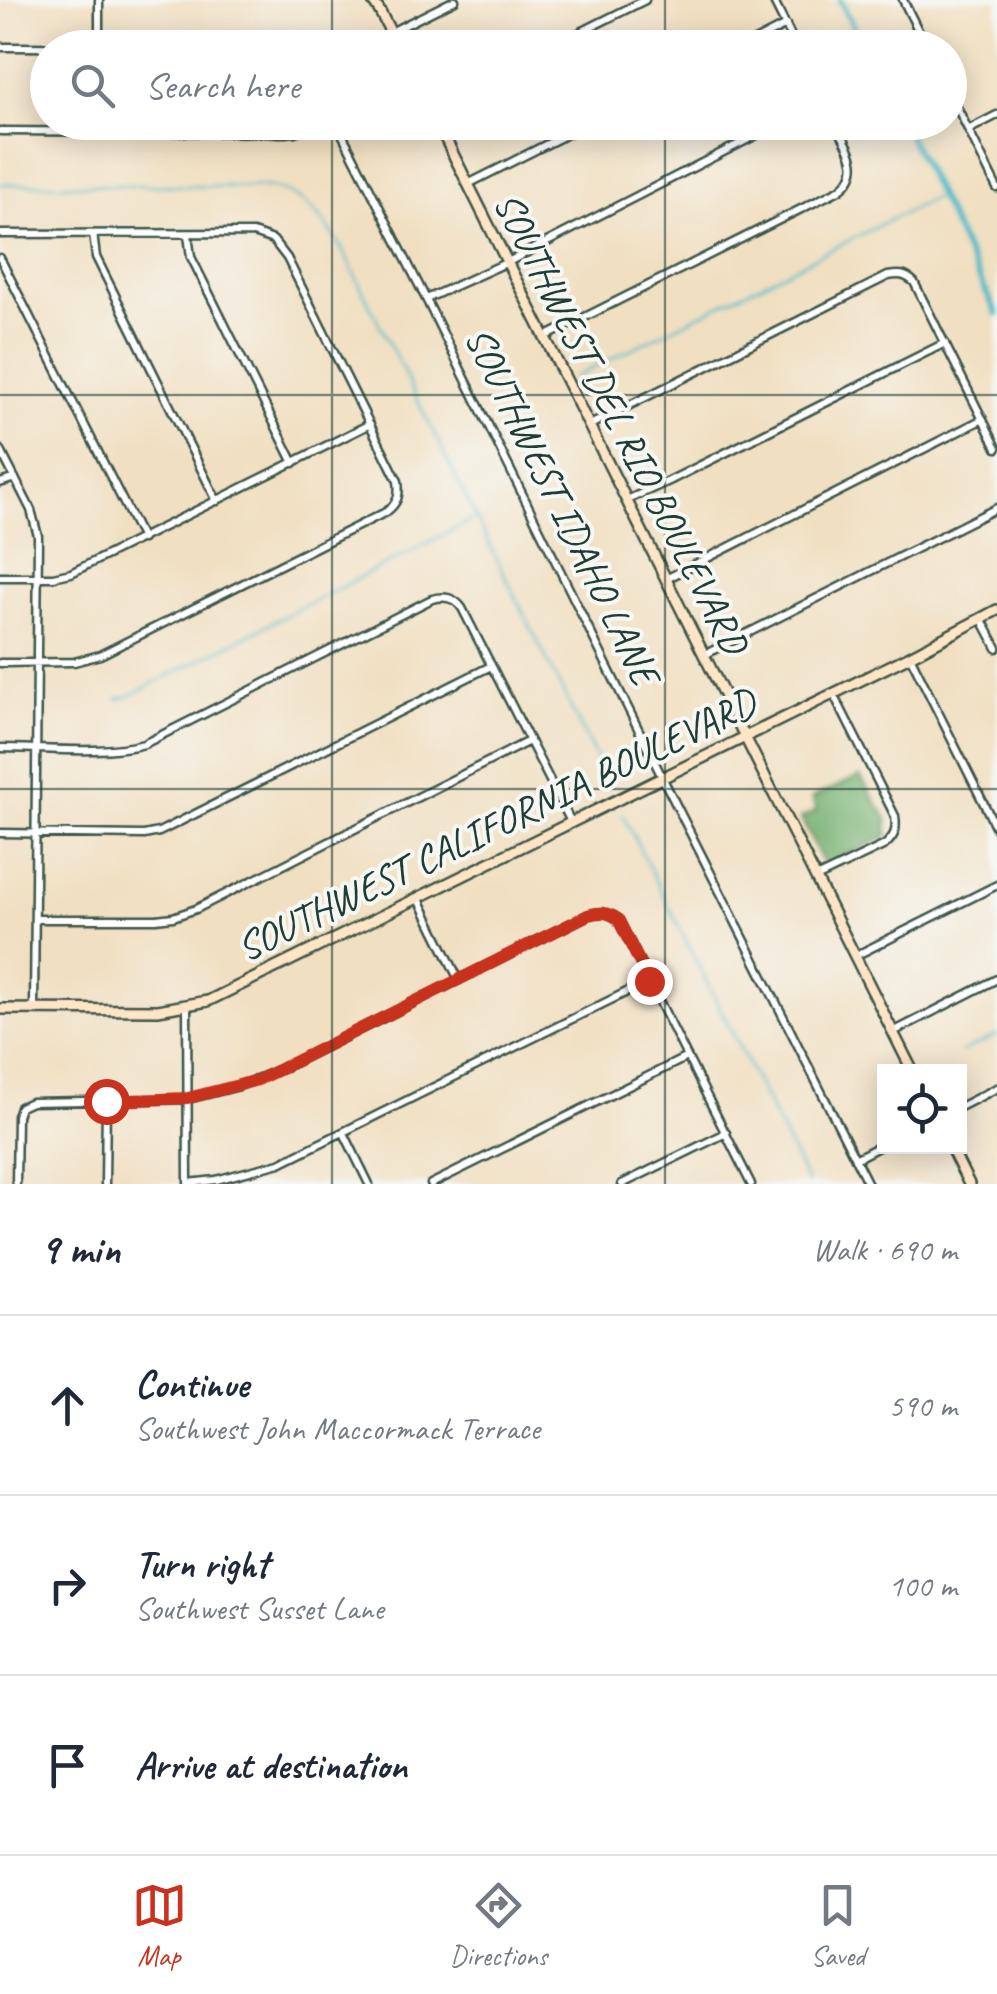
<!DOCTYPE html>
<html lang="en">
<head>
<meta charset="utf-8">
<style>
  body { margin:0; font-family:Caveat,sans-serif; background:#f2f2f3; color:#1f2937 }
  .controls { position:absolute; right:30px; bottom:30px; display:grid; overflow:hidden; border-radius:0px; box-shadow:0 5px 25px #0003 }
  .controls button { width:90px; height:90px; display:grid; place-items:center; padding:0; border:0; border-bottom:2px solid #e0e1e3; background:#fff; color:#1f2937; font:50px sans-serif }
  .stop { position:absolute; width:30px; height:30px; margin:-22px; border:8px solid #c8321e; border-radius:50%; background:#fff }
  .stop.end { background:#c8321e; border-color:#fff; box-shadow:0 2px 10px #0008 }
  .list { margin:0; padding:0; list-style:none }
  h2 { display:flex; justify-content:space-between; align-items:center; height:130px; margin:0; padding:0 40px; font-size:42px }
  h2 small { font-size:32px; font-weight:400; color:#747a83 }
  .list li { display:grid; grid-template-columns:65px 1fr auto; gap:30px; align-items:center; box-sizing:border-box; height:180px; padding:0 40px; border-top:2px solid #e0e1e3 }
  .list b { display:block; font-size:38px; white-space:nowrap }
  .list p { margin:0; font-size:32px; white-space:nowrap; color:#747a83 }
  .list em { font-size:32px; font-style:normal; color:#747a83 }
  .icon { flex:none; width:55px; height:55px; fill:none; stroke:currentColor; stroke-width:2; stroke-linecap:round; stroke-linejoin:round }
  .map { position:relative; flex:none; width:997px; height:1184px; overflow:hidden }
  .search { position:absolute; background:#fff; box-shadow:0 5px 25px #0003; left:30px; right:30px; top:30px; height:110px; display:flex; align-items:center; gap:25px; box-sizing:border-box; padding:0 35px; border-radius:55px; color:#747a83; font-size:38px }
  .sheet { height:670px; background:#fff }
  nav { display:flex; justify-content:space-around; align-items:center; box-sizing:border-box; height:140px; border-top:2px solid #e0e1e3; background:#fff; font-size:28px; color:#747a83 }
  nav a { display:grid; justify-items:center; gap:5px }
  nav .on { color:#c8321e }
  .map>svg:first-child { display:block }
</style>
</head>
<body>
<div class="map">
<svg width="997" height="1184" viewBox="0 0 997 1184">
  <rect width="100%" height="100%" fill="#f6f6f2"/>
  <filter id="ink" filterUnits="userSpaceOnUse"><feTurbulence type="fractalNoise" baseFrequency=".01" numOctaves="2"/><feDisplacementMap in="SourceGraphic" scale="20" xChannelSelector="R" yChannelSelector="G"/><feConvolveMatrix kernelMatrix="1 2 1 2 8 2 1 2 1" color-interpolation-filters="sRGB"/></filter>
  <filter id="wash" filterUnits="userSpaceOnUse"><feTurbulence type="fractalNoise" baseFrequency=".0048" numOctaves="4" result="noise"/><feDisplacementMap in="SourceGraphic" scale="40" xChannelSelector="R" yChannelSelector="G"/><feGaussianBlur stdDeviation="2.25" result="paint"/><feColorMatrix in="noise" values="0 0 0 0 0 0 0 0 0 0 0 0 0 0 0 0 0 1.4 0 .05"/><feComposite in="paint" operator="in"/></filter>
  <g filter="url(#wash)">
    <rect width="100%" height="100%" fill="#f1dfc1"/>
    <!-- forest -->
    <path fill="#75b070" stroke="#4a7652" stroke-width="2.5" d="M 860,776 L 887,819 L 888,836 L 824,865 L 801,818 L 817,811 L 812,798 Z"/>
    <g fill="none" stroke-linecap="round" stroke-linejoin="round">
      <!-- stream -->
      <path stroke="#4dbbc7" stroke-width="2.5" d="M 0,184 L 271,187 C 307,195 324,219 342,249 L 610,786
        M 573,378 L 938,196
        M 117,699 L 127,697 L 476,518
        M 623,815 L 808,1184
        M 962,1052 L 997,1035"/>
      <!-- canal -->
      <path stroke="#4dbbc7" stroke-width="6" d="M 840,0 L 864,48
        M 902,122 L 997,314"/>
    </g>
  </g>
  <g filter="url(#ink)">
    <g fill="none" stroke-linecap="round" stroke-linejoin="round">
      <defs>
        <path id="street" d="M 773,0 L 797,48
          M 903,0 L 927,48
          M 391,32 L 455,0
          M 0,47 L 282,48
          M 99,48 L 99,0
          M 549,48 L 645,0
          M 741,48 L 786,25
          M 950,93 L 997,188
          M 336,122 L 426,299 L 662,777 L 868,1184
          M 968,130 L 997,115
          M 0,131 L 285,133 L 295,132 L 317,122
          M 468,184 L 591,122
          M 0,234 L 253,233 L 273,240 L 287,258 L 398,481 C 400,495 398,503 386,512 L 100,655 L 74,662 L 0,663
          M 93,234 L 96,257 L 217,501
          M 188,235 L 191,257 L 294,463
          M 0,258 L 142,539
          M 426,299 L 508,262 L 782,122
          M 545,337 L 839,190 C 868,169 847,147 835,122
          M 588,426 L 888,276 C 899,274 905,274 914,282 L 997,448
          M 0,449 L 31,510 L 38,536 L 34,1009
          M 0,483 L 15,478
          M 627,500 L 669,481 L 945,343
          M 0,577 L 53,577 L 71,573 L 370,424
          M 666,579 L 983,419
          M 981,618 L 997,648
          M 704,655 L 997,508
          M 910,656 L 997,830
          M 0,748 C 41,748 106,755 144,744 L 432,599 C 445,596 454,597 462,608 L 571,822
          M 0,833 L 144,835 L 159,832 L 491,666
          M 816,878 L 885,845 C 895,836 897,830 895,816 L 833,693
          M 419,899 L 459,980
          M 35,919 L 156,919 L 173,917 L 196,909 L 529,741
          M 855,956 L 997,885
          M 187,1006 L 188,1183
          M 893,1032 L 997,979
          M 960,1107 L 997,1088
          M 344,1133 L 369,1184
          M 855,1159 L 884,1144
          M 188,1183 L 216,1180 L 280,1163 L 649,981
          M 16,1184 L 17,1116 L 20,1107 L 31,1102 L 188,1099 L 239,1086 L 281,1069 L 588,915 C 600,912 607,911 618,919 L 751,1184
          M 105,1184 L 106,1101
          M 431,1184 L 687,1057
          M 622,1184 L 726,1133"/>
        <path id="secondary" d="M 372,0 L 379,10 L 399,48
          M 437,122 L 913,1072
          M 0,1009 L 158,1010 L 208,1001 L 910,656 L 997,610
          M 950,1146 L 969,1184"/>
      </defs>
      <!-- street casing -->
      <use href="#street" stroke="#3e5549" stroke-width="11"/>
      <!-- secondary casing -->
      <use href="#secondary" stroke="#3e5549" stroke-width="14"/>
      <!-- street -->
      <use href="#street" stroke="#fff" stroke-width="6"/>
      <!-- secondary -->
      <use href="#secondary" stroke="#ffe4c6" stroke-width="9"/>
    </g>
  </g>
  <g fill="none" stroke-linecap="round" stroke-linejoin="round" filter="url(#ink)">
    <!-- route -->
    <path stroke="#c8321e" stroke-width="12" d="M 106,1101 L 188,1098 L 258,1080 L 588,915 C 600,912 607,911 618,919 L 649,981"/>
  </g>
  <!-- grid -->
  <path fill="none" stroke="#1f3d34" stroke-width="2.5" stroke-opacity="0.55" d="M 332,0 L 332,48M 665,0 L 665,48M 332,122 L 332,1184M 665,122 L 665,1184M 0,395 L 997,395M 0,789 L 997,789"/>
  <g text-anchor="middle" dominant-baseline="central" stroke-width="8" stroke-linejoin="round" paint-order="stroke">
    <!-- street labels -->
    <g font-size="40" fill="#1f3d34" stroke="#f6f6f2">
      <text transform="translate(621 423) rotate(63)">SOUTHWEST DEL RIO BOULEVARD</text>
      <text transform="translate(562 506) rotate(64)">SOUTHWEST IDAHO LANE</text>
      <text transform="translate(496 825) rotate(-26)">SOUTHWEST CALIFORNIA BOULEVARD</text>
    </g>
  </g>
</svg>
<div class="controls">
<button><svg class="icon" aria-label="locate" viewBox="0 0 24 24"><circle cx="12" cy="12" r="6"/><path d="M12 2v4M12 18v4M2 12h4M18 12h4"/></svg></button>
</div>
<div class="stop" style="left:106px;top:1101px"></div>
<div class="stop end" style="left:649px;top:981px"></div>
<div class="search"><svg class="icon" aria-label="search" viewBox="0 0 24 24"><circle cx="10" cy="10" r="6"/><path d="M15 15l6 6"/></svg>Search here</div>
</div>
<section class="sheet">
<h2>9 min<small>Walk · 690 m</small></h2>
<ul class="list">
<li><svg class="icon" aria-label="ahead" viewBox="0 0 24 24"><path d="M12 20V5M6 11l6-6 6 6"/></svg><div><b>Continue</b><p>Southwest John Maccormack Terrace</p></div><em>590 m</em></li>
<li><svg class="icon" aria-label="right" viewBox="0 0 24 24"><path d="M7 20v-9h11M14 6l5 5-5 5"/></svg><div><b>Turn right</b><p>Southwest Susset Lane</p></div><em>100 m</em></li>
<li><svg class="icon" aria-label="arrive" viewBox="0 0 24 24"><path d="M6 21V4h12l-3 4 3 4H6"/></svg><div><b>Arrive at destination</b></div></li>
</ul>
</section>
<nav>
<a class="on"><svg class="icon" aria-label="map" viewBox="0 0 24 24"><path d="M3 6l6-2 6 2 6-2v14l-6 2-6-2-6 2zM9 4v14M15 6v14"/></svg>Map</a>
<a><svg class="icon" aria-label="directions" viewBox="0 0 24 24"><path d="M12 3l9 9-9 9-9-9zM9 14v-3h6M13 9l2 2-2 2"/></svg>Directions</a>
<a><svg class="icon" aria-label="saved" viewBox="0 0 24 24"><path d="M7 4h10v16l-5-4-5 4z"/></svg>Saved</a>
</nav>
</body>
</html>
